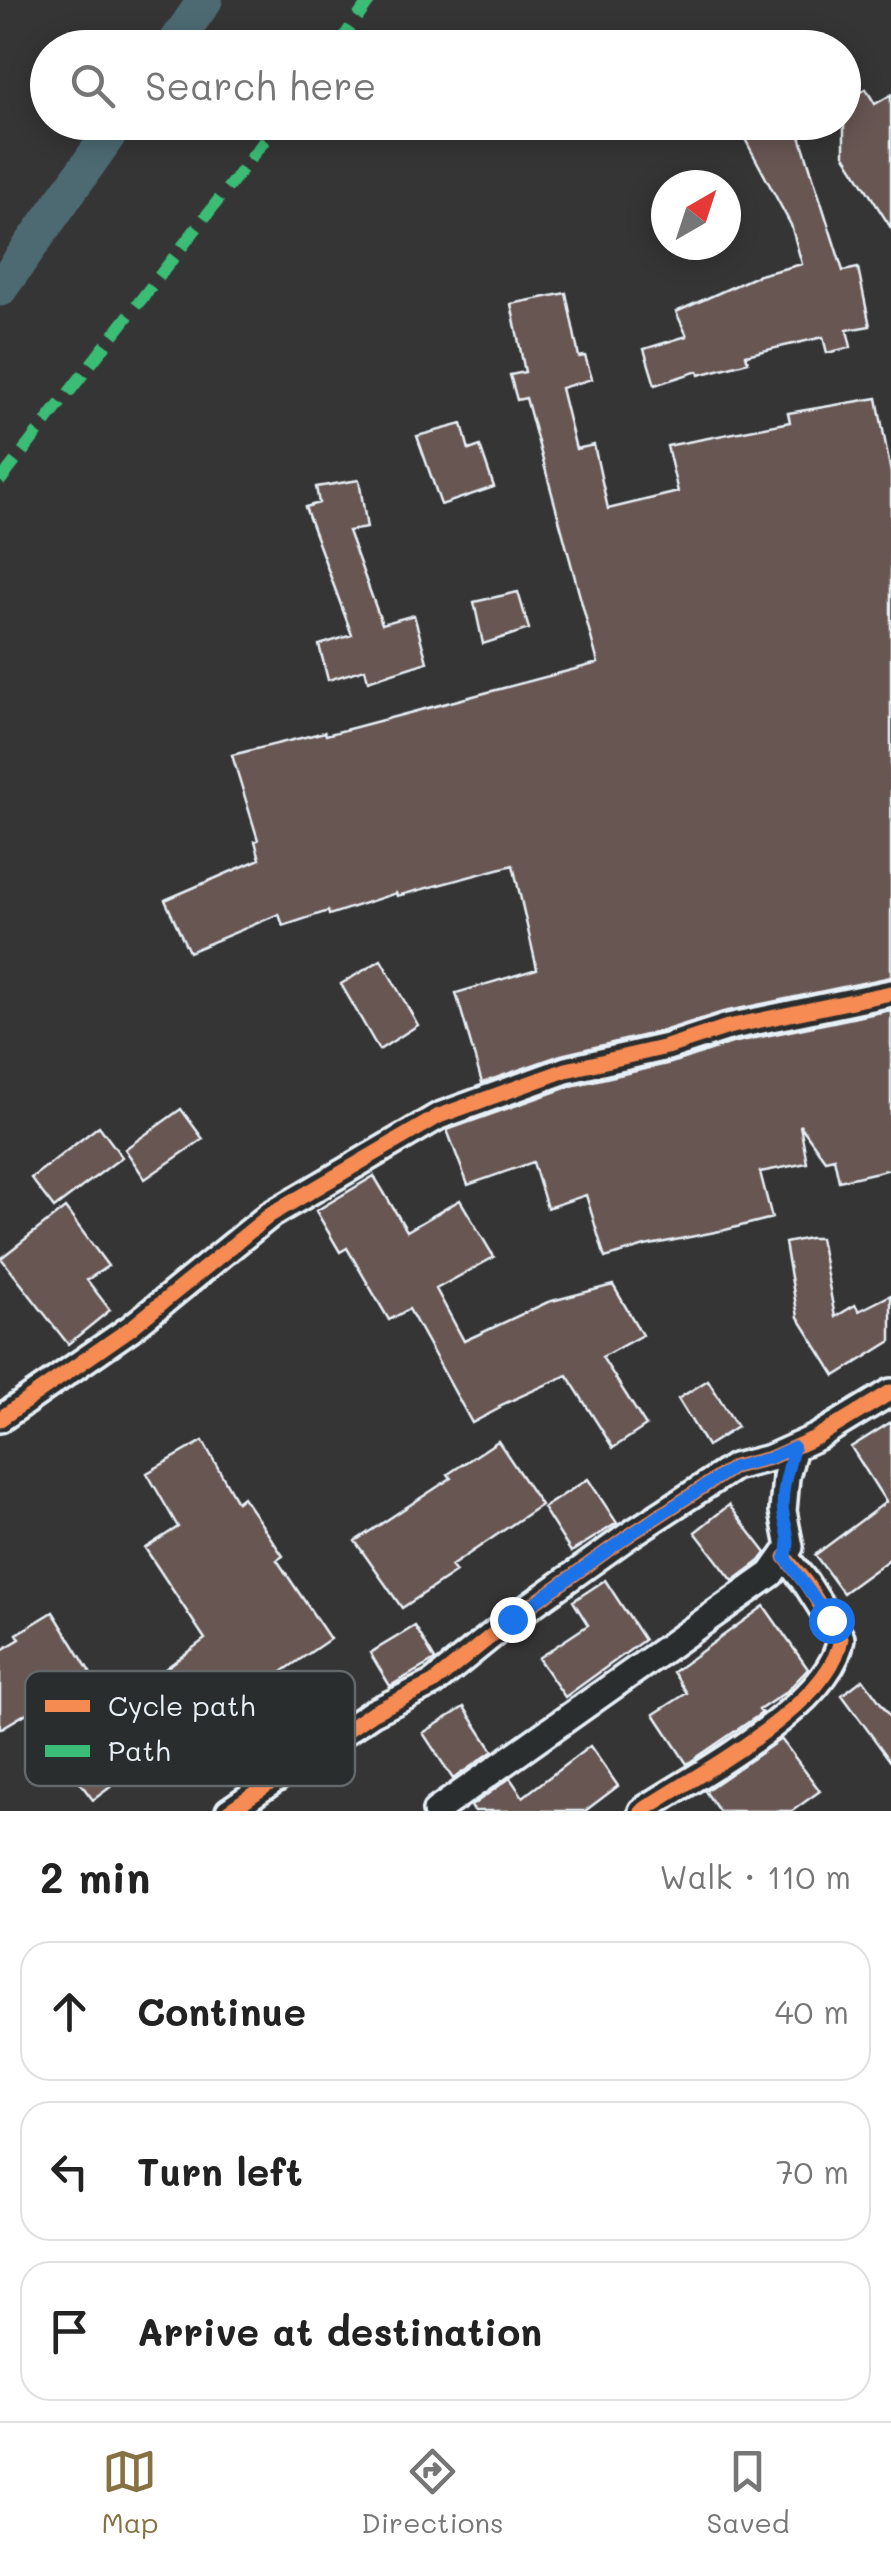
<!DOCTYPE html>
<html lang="en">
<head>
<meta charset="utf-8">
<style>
  body { margin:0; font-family:Mali,sans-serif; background:#f6f6f6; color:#222 }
  .compass { position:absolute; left:651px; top:170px; width:90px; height:90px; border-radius:50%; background:#fff; box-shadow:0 5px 25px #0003; rotate:39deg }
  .stop { position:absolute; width:30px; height:30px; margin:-22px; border:8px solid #1a73e8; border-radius:50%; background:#fff }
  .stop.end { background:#1a73e8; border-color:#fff; box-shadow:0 2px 10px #0008 }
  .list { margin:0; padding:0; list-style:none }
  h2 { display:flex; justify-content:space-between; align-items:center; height:130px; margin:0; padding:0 40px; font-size:42px }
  h2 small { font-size:32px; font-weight:400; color:#767676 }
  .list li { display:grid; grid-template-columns:65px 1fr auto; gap:30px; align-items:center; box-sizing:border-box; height:140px; margin:0 20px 20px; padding:0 20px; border:2px solid #e0e0e0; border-radius:30px }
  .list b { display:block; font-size:38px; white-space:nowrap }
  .list em { font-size:32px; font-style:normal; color:#767676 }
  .icon { flex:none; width:55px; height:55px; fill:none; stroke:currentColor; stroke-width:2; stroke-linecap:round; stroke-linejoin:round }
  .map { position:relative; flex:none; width:891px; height:1811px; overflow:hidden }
  .search { position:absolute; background:#fff; box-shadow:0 5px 25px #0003; left:30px; right:30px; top:30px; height:110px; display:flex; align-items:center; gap:25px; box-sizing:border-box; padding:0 35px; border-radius:55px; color:#767676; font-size:38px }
  .sheet { height:610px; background:#fff }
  nav { display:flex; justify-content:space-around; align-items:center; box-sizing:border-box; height:140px; border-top:2px solid #e0e0e0; background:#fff; font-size:28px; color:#767676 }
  nav a { display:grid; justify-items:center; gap:5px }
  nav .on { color:#857141 }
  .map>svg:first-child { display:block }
</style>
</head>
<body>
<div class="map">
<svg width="891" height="1811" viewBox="0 0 891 1811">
  <rect width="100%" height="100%" fill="#363535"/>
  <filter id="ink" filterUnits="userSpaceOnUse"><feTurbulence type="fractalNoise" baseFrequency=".01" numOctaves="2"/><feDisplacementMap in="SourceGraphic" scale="20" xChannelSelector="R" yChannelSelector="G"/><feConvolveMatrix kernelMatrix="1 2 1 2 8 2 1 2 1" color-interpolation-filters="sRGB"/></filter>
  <g filter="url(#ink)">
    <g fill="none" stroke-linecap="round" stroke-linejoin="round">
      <!-- canal -->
      <path stroke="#4e6b73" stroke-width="35" d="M 172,48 L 205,0
        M 0,289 L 118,122"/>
    </g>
    <!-- building -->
    <path fill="#685752" stroke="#e8f1f8" stroke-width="2.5" d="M 866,89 L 875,104 L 891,95 L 891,228 L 844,154 L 844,103 Z
      M 736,122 L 793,122 L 800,136 L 843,271 L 858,268 L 870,326 L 847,330 L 851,347 L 827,353 L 823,337 L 746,355 L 748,362 L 699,375 L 698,371 L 655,385 L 644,349 L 687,336 L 676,312 L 759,275 L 802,264 L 791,225 Z
      M 566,293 L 579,357 L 585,356 L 592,379 L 561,388 L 576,449 L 594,445 L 608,509 L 678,492 L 667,446 L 790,422 L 788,413 L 877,398 L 891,473 L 891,977 L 723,1012 L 663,1031 L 561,1055 L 482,1083 L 456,993 L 537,969 L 513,865 L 397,896 L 396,893 L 329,915 L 328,911 L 283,926 L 279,914 L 189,952 L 165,900 L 260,859 L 255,841 L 258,840 L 232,755 L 325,732 L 326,735 L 598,663 L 526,398 L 517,400 L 510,375 L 525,372 L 511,304 Z
      M 462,424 L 469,450 L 480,446 L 494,487 L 441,505 L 417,436 Z
      M 359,480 L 367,528 L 348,531 L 382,624 L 414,615 L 427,662 L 368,681 L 365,669 L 328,680 L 319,645 L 352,635 L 305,507 L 319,503 L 316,487 Z
      M 518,592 L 529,629 L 483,644 L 474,602 Z
      M 381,960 L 418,1025 L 379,1050 L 341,984 Z
      M 891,1010 L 891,1169 L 839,1181 L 834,1158 L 825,1160 L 800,1125 L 807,1163 L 760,1172 L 772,1218 L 725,1230 L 645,1246 L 605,1258 L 586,1195 L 547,1208 L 533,1162 L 468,1185 L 447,1130 L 571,1086 L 671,1063 L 732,1043 Z
      M 181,1109 L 203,1139 L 145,1179 L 125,1149 Z
      M 99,1126 L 122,1157 L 54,1208 L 31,1178 Z
      M 374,1176 L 407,1231 L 460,1200 L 494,1257 L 436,1289 L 464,1341 L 548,1302 L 613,1285 L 642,1335 L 602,1357 L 646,1426 L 613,1448 L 567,1375 L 499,1406 L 500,1408 L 472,1423 L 409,1309 L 389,1320 L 347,1248 L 340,1252 L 316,1211 Z
      M 65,1208 L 108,1266 L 87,1280 L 110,1310 L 68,1344 L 1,1258 Z
      M 809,1238 L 820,1238 L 835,1317 L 855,1305 L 859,1311 L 891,1295 L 891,1341 L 835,1376 L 798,1317 L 785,1243 Z
      M 708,1380 L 737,1427 L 707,1446 L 678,1399 Z
      M 891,1422 L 891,1558 L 843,1593 L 815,1555 L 886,1502 L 851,1447 Z
      M 203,1441 L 237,1502 L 243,1497 L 283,1556 L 277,1560 L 330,1639 L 257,1689 L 297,1745 L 269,1764 L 230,1708 L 206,1726 L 165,1669 L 205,1639 L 145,1548 L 178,1527 L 147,1473 Z
      M 498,1441 L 541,1505 L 451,1566 L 456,1572 L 402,1608 L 355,1541 L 451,1478 L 448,1474 Z
      M 588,1479 L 617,1523 L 571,1552 L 543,1508 Z
      M 729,1505 L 766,1553 L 760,1561 L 733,1581 L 695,1532 Z
      M 605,1580 L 644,1640 L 565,1697 L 538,1658 L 588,1625 L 573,1601 Z
      M 764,1606 L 808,1669 L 786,1692 L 759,1710 L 762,1713 L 687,1764 L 654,1714 L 687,1693 L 673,1672 Z
      M 53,1612 L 90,1672 L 61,1690 L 125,1776 L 93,1800 L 27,1713 L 0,1729 L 0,1651 L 20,1639 L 17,1634 Z
      M 415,1626 L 435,1660 L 390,1686 L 370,1653 Z
      M 863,1679 L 891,1717 L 891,1762 L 842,1695 Z
      M 464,1707 L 493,1751 L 453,1779 L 423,1733 Z
      M 781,1739 L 820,1791 L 792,1811 L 719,1811 L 705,1791 Z
      M 590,1746 L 618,1786 L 585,1811 L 474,1811 L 471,1806 L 510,1778 L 523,1797 Z"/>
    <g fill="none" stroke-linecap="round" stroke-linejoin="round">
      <defs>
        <path id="street" d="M 0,1419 L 131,1328 L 270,1215 L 439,1116 L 566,1070 L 667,1047 L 728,1027 L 891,993
          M 229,1811 L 372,1713 L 433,1683 L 512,1619 L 628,1536 L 734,1467 L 770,1458 L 817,1437 L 891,1392
          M 436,1811 L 771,1574 L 790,1547 L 783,1511 L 786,1477 L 794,1447
          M 642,1811 C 696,1775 832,1705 841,1638 L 806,1583 L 785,1557"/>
      </defs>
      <!-- street casing -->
      <use href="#street" stroke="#e8f1f8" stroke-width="32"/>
      <!-- street -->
      <use href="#street" stroke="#2a2d2e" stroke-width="25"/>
      <!-- quiet -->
      <path stroke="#3abd76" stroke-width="12" stroke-dasharray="25 12" stroke-linecap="butt" d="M 336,48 L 370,0
        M 0,481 L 279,122"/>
      <defs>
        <path id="cycleway" d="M 0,1419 L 131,1328 L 270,1215 L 439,1116 L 566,1070 L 667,1047 L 728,1027 L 891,993
          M 229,1811 L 372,1713 L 433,1683 L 512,1619 L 628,1536 L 734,1467 L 770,1458 L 817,1437 L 891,1392
          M 642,1811 C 696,1775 832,1705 841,1638 L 806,1583 L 785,1557"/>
      </defs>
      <!-- cycleway casing -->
      <use href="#cycleway" stroke="#2a2d2e" stroke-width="21"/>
      <!-- cycleway -->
      <use href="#cycleway" stroke="#f68b52" stroke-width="15"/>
    </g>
  </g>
  <g fill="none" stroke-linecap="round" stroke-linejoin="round" filter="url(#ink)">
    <!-- route -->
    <path stroke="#1a73e8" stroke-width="12" d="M 512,1619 L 628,1536 L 734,1467 L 770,1458 L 794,1447 C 789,1467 781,1490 783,1511 C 785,1528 793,1540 785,1558 L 831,1620"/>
  </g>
  <!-- legend -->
  <rect x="25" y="1671" width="330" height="115" rx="15" fill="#2a2d2e" stroke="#63686b" stroke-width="2.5"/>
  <rect x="45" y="1700" width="45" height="12" fill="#f68b52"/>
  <rect x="45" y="1745" width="45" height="12" fill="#3abd76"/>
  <g font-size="28" fill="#e8f1f8">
    <text x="108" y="1716">Cycle path</text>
    <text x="108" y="1761">Path</text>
  </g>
</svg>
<svg class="compass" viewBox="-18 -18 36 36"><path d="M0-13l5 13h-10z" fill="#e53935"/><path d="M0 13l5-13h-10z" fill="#767676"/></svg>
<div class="stop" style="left:831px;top:1620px"></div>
<div class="stop end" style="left:512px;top:1619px"></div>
<div class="search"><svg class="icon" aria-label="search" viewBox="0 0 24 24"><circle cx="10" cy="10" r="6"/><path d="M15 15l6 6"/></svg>Search here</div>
</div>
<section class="sheet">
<h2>2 min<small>Walk · 110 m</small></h2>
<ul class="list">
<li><svg class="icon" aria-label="ahead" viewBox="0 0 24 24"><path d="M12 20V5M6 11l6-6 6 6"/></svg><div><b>Continue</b></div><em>40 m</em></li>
<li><svg class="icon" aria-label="left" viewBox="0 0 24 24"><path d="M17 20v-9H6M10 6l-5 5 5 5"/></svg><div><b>Turn left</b></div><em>70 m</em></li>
<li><svg class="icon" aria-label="arrive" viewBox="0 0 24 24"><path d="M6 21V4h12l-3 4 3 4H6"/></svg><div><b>Arrive at destination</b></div></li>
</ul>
</section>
<nav>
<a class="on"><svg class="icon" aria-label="map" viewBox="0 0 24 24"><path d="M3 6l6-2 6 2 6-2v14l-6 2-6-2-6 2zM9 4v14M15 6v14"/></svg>Map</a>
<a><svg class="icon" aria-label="directions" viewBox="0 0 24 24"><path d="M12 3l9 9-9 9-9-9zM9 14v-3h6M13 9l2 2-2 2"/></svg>Directions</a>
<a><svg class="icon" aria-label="saved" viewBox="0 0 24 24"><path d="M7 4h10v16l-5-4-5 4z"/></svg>Saved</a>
</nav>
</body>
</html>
